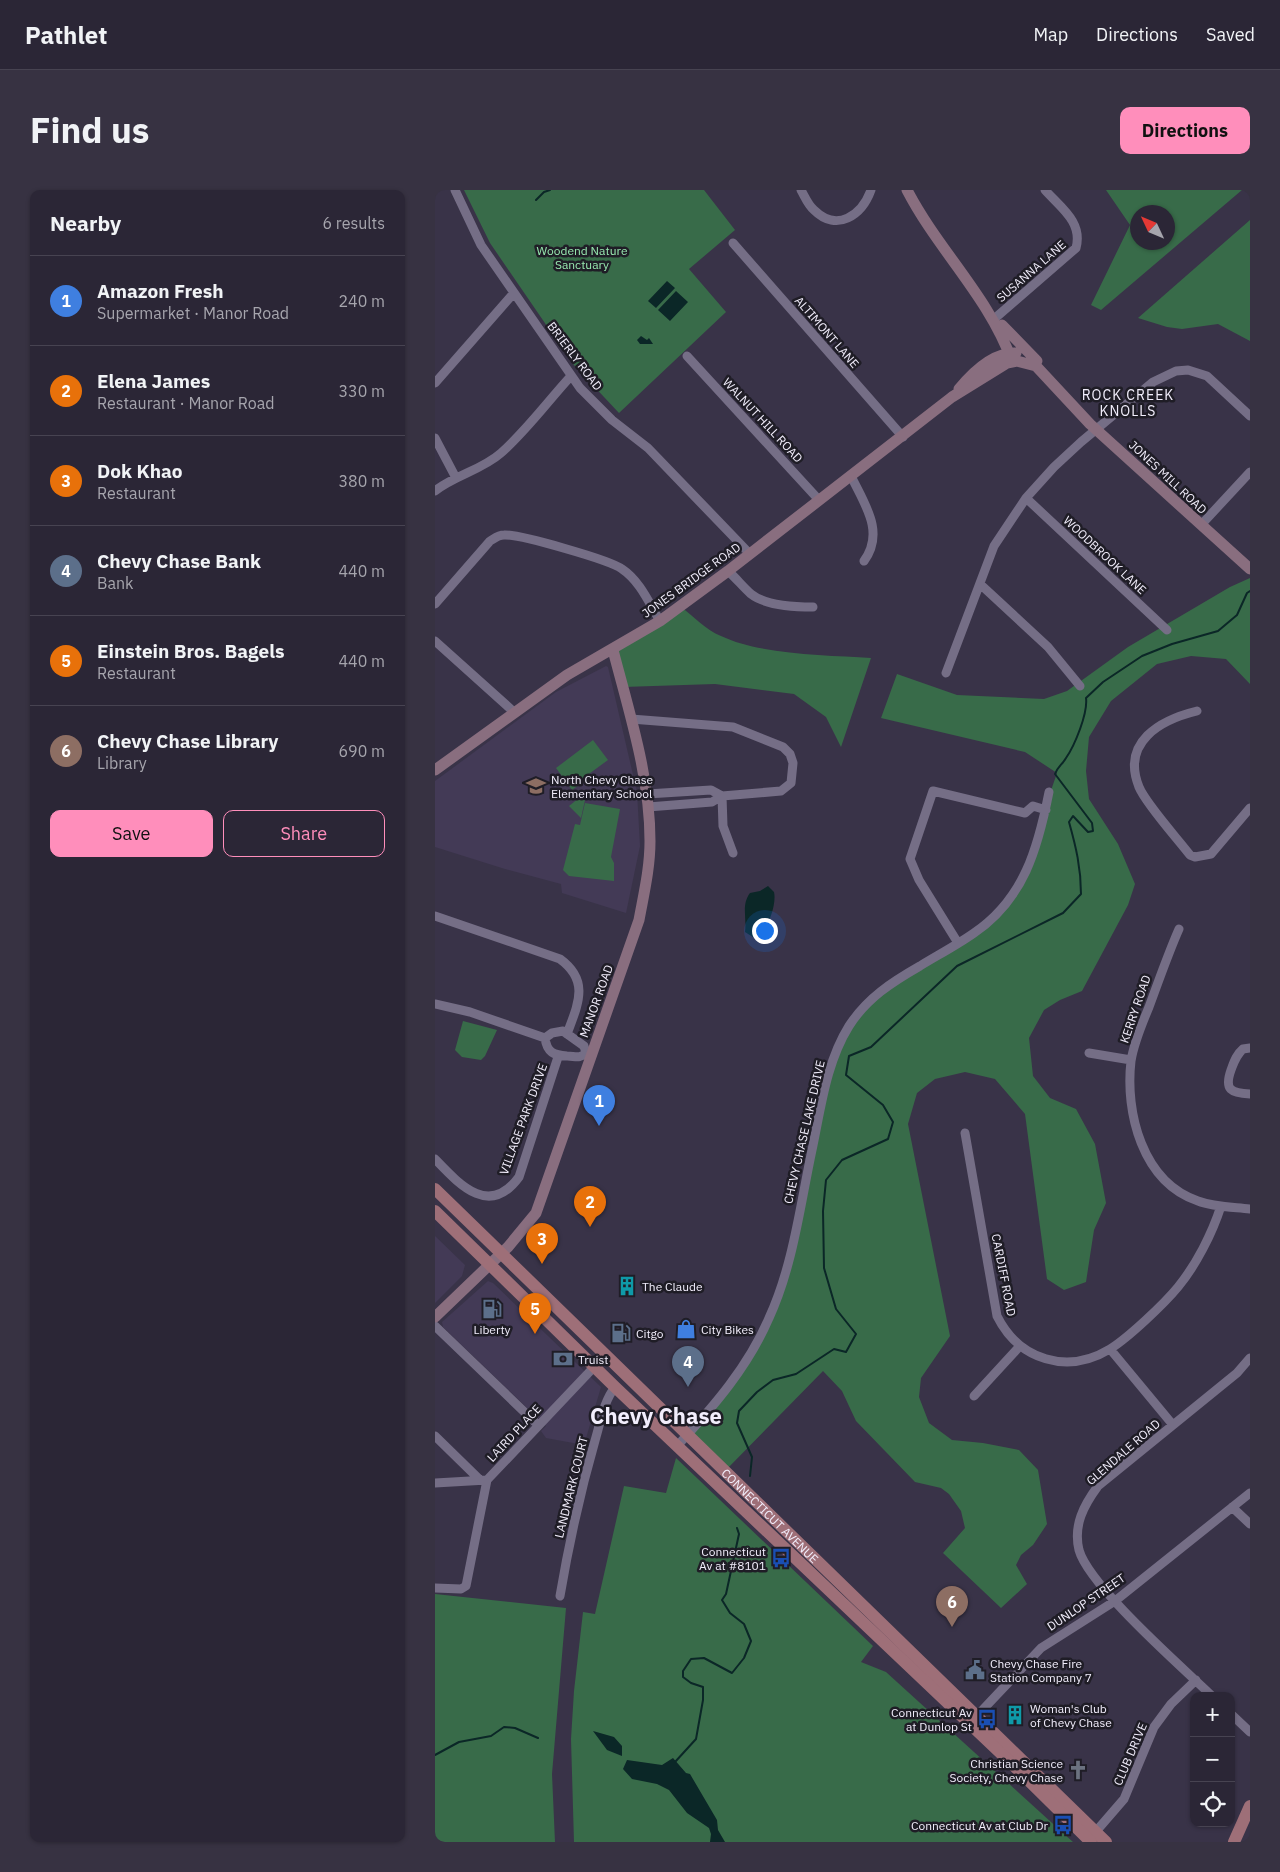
<!DOCTYPE html>
<html lang="en">
<head>
<meta charset="utf-8">
<style>
  body { margin:0; font-family:"IBM Plex Sans",sans-serif; background:#373242; color:#f1f3f6 }
  .controls { position:absolute; right:15px; bottom:15px; display:grid; overflow:hidden; border-radius:10px; box-shadow:0 1px 4px #0004 }
  .controls button { width:45px; height:45px; display:grid; place-items:center; padding:0; border:0; border-bottom:1px solid #474351; background:#2b2636; color:#f1f3f6; font:25px sans-serif }
  .compass { position:absolute; left:695px; top:15px; width:45px; height:45px; border-radius:50%; background:#2b2636; box-shadow:0 1px 4px #0004; rotate:314deg }
  .you { position:absolute; left:329px; top:740px; width:18px; height:18px; margin:-12px; border:4px solid #fff; border-radius:50%; background:#1a73e8; box-shadow:0 0 0 8px #1a73e833 }
  .badge { display:grid; place-items:center; width:32px; height:32px; border-radius:50%; background:#ff8ebb; color:#fff; font-size:16px; font-weight:700 }
  .pin { position:absolute; translate:-50% -41px; filter:drop-shadow(0 1px 2px #0008) }
  .pin::after { content:''; position:absolute; top:26px; width:18px; height:15px; background:inherit; clip-path:polygon(0 0,100% 0,50% 100%) }
  .list { margin:0; padding:0; list-style:none }
  h2 { display:flex; justify-content:space-between; align-items:center; height:65px; margin:0; padding:0 20px; font-size:21px }
  h2 small { font-size:16px; font-weight:400; color:#a6a5ad }
  .list li { display:grid; grid-template-columns:32px 1fr auto; gap:15px; align-items:center; box-sizing:border-box; height:90px; padding:0 20px; border-top:1px solid #474351 }
  .list b { display:block; font-size:19px; white-space:nowrap }
  .list p { margin:0; font-size:16px; white-space:nowrap; color:#a6a5ad }
  .list em { font-size:16px; font-style:normal; color:#a6a5ad }
  .actions { display:flex; gap:10px; padding:15px 20px }
  .actions a { flex:1; padding:11px 0; border:1px solid #ff8ebb; border-radius:10px; text-align:center; font-size:18px; color:#ff8ebb }
  .actions .main { background:#ff8ebb; color:#111 }
  .icon { flex:none; width:28px; height:28px; fill:none; stroke:currentColor; stroke-width:2; stroke-linecap:round; stroke-linejoin:round }
  .map { position:relative; flex:none; width:815px; height:1652px; overflow:hidden; border-radius:10px }
  header { display:flex; align-items:center; gap:30px; box-sizing:border-box; height:70px; padding:0 25px; background:#2b2636; border-bottom:1px solid #474351 }
  header strong { font-size:24px }
  nav { display:flex; gap:28px; margin-inline-start:auto; font-size:18px }
  .intro { display:flex; align-items:center; justify-content:space-between; box-sizing:border-box; height:120px; padding:0 30px }
  h1 { margin:0; font-size:35px }
  .button { padding:12px 22px; border-radius:10px; background:#ff8ebb; color:#111; font-size:18px; font-weight:700 }
  main { display:flex; gap:30px; padding:0 30px }
  aside { flex:1; background:#2b2636; border-radius:10px; box-shadow:0 1px 4px #0004 }
  .map>svg:first-child { display:block }
</style>
</head>
<body>
<header>
<strong>Pathlet</strong>
<nav><a>Map</a><a>Directions</a><a>Saved</a></nav>
</header>
<div class="intro"><h1>Find us</h1><a class="button">Directions</a></div>
<main>
<aside>
<h2>Nearby<small>6 results</small></h2>
<ul class="list">
<li><span class="badge" style="background:#3f7fe0">1</span><div><b>Amazon Fresh</b><p>Supermarket · Manor Road</p></div><em>240 m</em></li>
<li><span class="badge" style="background:#e8710a">2</span><div><b>Elena James</b><p>Restaurant · Manor Road</p></div><em>330 m</em></li>
<li><span class="badge" style="background:#e8710a">3</span><div><b>Dok Khao</b><p>Restaurant</p></div><em>380 m</em></li>
<li><span class="badge" style="background:#5c6f8a">4</span><div><b>Chevy Chase Bank</b><p>Bank</p></div><em>440 m</em></li>
<li><span class="badge" style="background:#e8710a">5</span><div><b>Einstein Bros. Bagels</b><p>Restaurant</p></div><em>440 m</em></li>
<li><span class="badge" style="background:#8d6e63">6</span><div><b>Chevy Chase Library</b><p>Library</p></div><em>690 m</em></li>
</ul>
<div class="actions"><a class="main">Save</a><a>Share</a></div>
</aside>
<div class="map">
<svg width="815" height="1652" viewBox="0 0 815 1652">
  <rect width="100%" height="100%" fill="#393348"/>
  <!-- built -->
  <path fill="#433a56" d="M 171,476 L 173,477 L 202,602 L 205,656 L 191,723 L 127,703 L 126,694 L 70,679 L 0,657 L 0,591 L 121,502 Z
    M 0,1046 L 30,1075 L 27,1086 L 0,1113 Z
    M 53,1091 L 58,1093 L 166,1197 L 149,1255 L 111,1248 L 106,1241 L 111,1236 L 8,1137 L 7,1132 Z"/>
  <!-- green -->
  <path fill="#386b49" fill-rule="evenodd" d="M 29,0 L 269,0 L 300,40 L 254,79 L 291,122 L 184,223 L 138,174 L 55,53 Z
    M 671,0 L 807,0 L 666,120 L 656,115 L 695,35 ZM 732,22 L 732,52 L 702,52 L 702,22 Z
    M 815,30 L 815,151 L 783,134 L 747,139 L 732,137 L 703,128 Z
    M 815,388 L 815,494 L 791,469 L 756,466 L 722,474 L 676,511 L 654,547 L 651,581 L 654,609 L 683,654 L 700,694 L 693,715 L 647,801 L 625,810 L 609,820 L 594,848 L 598,886 L 615,908 L 641,919 L 660,954 L 671,1013 L 659,1040 L 651,1092 L 629,1100 L 612,1089 L 590,924 L 560,889 L 530,882 L 500,889 L 482,903 L 473,934 L 515,1146 L 486,1188 L 484,1207 L 494,1233 L 517,1250 L 548,1253 L 584,1260 L 603,1280 L 612,1334 L 598,1355 L 586,1365 L 581,1375 L 592,1394 L 566,1418 L 508,1363 L 530,1338 L 526,1321 L 514,1304 L 506,1298 L 480,1292 L 421,1231 L 407,1201 L 388,1181 L 290,1281 L 253,1244 L 297,1193 L 345,1100 L 400,864 L 432,812 L 523,753 L 581,702 L 622,583 L 590,562 L 446,528 L 462,484 L 522,505 L 609,509 L 632,501 L 693,457 L 795,397 Z
    M 245,416 C 258,426 271,440 286,446 C 326,465 391,465 436,468 L 406,557 L 391,527 L 359,504 L 280,494 L 188,497 L 178,460 Z
    M 158,550 L 173,570 L 147,589 L 148,592 L 137,600 L 121,578 Z
    M 144,608 L 150,610 L 146,628 L 134,616 Z
    M 150,613 L 185,619 L 176,667 L 179,673 L 179,691 L 134,686 L 128,680 L 140,634 L 145,635 Z
    M 28,831 L 62,840 L 50,866 L 46,870 L 27,867 L 20,860 Z
    M 241,1268 L 438,1456 L 426,1472 L 451,1482 L 638,1652 L 139,1652 L 136,1549 L 139,1501 L 148,1422 L 160,1424 L 189,1296 L 231,1303 Z
    M 0,1404 L 131,1418 L 117,1584 L 120,1652 L 0,1652 Z"/>
  <!-- water -->
  <path fill="#0b2727" d="M 232,91 L 240,98 L 221,118 L 213,111 Z
    M 241,101 L 253,112 L 235,131 L 223,120 Z
    M 206,146 L 212,150 L 214,148 L 218,154 L 205,154 L 202,150 Z
    M 333,696 L 339,702 C 342,715 332,742 321,749 L 310,742 C 312,728 306,715 315,703 L 325,701 Z
    M 158,1541 L 179,1547 L 187,1556 L 187,1566 L 172,1560 Z
    M 238,1568 L 251,1583 L 255,1584 L 282,1630 L 283,1640 L 290,1652 L 275,1652 L 276,1644 L 274,1638 L 252,1623 L 234,1600 L 222,1594 L 197,1589 L 188,1579 L 192,1570 L 227,1575 Z"/>
  <g fill="none" stroke-linecap="round" stroke-linejoin="round">
    <!-- stream -->
    <path stroke="#0b2727" stroke-width="2" d="M 101,10 L 109,2 L 115,0
      M 315,1286 L 317,1267 L 302,1233 L 304,1221 L 322,1202 L 338,1190 L 361,1184 L 399,1159 L 411,1162 L 421,1144 L 401,1119 L 389,1078 L 388,1021 L 391,990 L 407,970 L 453,949 L 458,932 L 448,915 L 411,885 L 414,866 L 436,857 L 522,776 L 628,723 L 646,704 C 646,678 641,657 634,632 L 638,626 L 653,642 L 658,641 L 657,633 L 620,584 C 623,576 627,575 631,568 C 640,555 653,523 651,508 L 668,492 L 707,466 L 737,454 L 783,441 L 802,425 L 812,403 L 815,401
      M 0,1565 L 24,1552 L 56,1546 L 69,1537 L 80,1538 L 103,1548
      M 240,1572 L 261,1549 L 268,1510 L 268,1497 L 256,1493 L 248,1487 L 248,1481 L 256,1469 L 269,1468 L 297,1483 L 309,1468 L 316,1451 L 309,1434 L 295,1423 L 287,1410 L 291,1404 L 304,1344 L 302,1338"/>
    <!-- street -->
    <path stroke="#756e86" stroke-width="9" d="M 20,0 L 46,55 L 145,198 L 177,230 L 213,258 L 315,364
      M 366,0 C 370,7 373,15 379,20 C 402,43 427,25 436,0
      M 298,53 L 468,247
      M 559,129 L 641,58 C 648,32 626,18 610,0
      M 252,166 L 384,310
      M 0,193 L 78,104
      M 0,248 L 21,288
      M 416,286 C 430,315 450,342 429,371
      M 0,301 C 20,285 47,280 66,263 C 92,240 113,211 136,186
      M 591,308 L 732,440
      M 766,335 L 815,282
      M 293,381 C 301,388 308,397 316,404 C 331,416 359,417 378,417
      M 545,394 L 613,457 L 645,496
      M 0,414 L 55,351 C 60,348 63,345 69,345 C 84,344 175,370 187,379 C 205,391 214,413 225,431
      M 0,451 L 79,522
      M 511,483 L 559,356 L 591,308 L 619,277 L 646,252 L 718,192 L 741,181 L 753,180 L 772,186 L 815,226
      M 762,521 C 725,530 686,552 704,597 C 711,614 742,648 755,665 L 760,667 L 776,664 L 815,618
      M 196,529 L 298,537 L 348,557 L 355,564 L 358,573 L 356,593 L 346,601 L 287,606 L 277,612 L 213,617
      M 212,604 L 276,600 L 287,606
      M 287,606 L 288,636 L 298,663
      M 0,726 L 125,769 C 155,791 143,814 132,844
      M 744,739 C 733,764 724,790 714,817 C 707,834 699,852 696,871 C 690,922 707,992 763,1011 C 779,1017 797,1017 815,1019
      M 523,753 L 484,690 L 475,669 L 498,601 L 590,623 L 598,616 L 611,620
      M 0,814 L 35,822 L 110,848
      M 110,848 L 117,843 L 128,841 L 149,856 L 151,863 L 156,865
      M 110,848 C 112,863 119,865 132,866 C 140,866 145,869 151,863
      M 815,858 L 808,859 C 801,865 799,872 796,880 C 789,900 796,903 815,904
      M 654,863 L 696,870
      M 530,943 L 562,1126 C 584,1170 632,1185 675,1159 C 693,1148 729,1114 743,1097 C 761,1075 777,1044 786,1016
      M 0,969 C 24,994 54,1028 84,987 L 123,867
      M 0,1136 L 103,1235
      M 675,1159 L 738,1235
      M 539,1206 L 584,1157
      M 0,1246 L 44,1289
      M 243,1255 C 279,1216 313,1177 334,1128 C 358,1076 365,1016 377,960 C 386,918 391,873 414,836 C 432,808 457,792 485,776 C 503,765 522,755 539,743 C 589,709 603,658 614,602
      M 0,1293 L 52,1290 L 160,1176
      M 797,1317 L 815,1334
      M 0,1398 L 26,1399 L 31,1396 L 52,1290
      M 125,1406 C 134,1353 146,1299 161,1247 C 166,1230 169,1211 180,1197
      M 777,1506 C 747,1477 654,1396 644,1360 C 638,1335 649,1315 663,1296 L 802,1183 L 815,1168
      M 796,1524 L 815,1542
      M 538,1530 L 606,1458 L 680,1411 L 815,1303
      M 657,1646 L 689,1609 L 719,1537 L 736,1514 L 761,1490"/>
    <!-- secondary -->
    <path stroke="#896e7f" stroke-width="11" d="M 472,0 C 503,60 554,107 577,171
      M 567,135 L 602,171
      M 524,199 C 538,182 558,162 581,163
      M 0,580 L 132,485 L 225,431 L 293,381 L 517,207 L 572,173 L 582,171 L 601,176 L 655,234 L 815,379
      M 0,1127 L 73,1057 L 101,1023 L 204,730 C 209,703 215,678 215,651 C 215,586 194,522 178,460"/>
    <!-- primary -->
    <g stroke="#9e6f78" stroke-width="12">
      <path id="s1" d="M 0,999 L 671,1652"/>
      <path d="M 0,1021 L 180,1197 L 576,1573 L 656,1652"/>
      <path d="M 799,1652 L 815,1616"/>
    </g>
  </g>
  <!-- icons -->
  <defs>
    <symbol id="school-bare" viewBox="-9 -9 18 18"><path d="M0-5L7-2L0 1L-7-2ZM-4 1L0 2.5L4 1V4Q0 6-4 4Z" fill="#8d6e63" stroke="#1f1d26" stroke-width="2.5" paint-order="stroke"/></symbol>
    <symbol id="building-bare" viewBox="-9 -9 18 18"><path d="M-4-6H4V6H1V3H-1V6H-4ZM-2.5-4.3h1.7v1.8h-1.7ZM.8-4.3h1.7v1.8H.8ZM-2.5-1h1.7V.8h-1.7ZM.8-1h1.7V.8H.8Z" fill="#0f9aa8" stroke="#1f1d26" stroke-width="2.5" paint-order="stroke"/></symbol>
    <symbol id="fuel-bare" viewBox="-9 -9 18 18"><path d="M-5.5-6h7V0h2V4h1.3V-2.5L3-4.5l.8-.8L6-3V5H2.5V1h-1V6h-7ZM-4.2-4.7v3.2H.2V-4.7Z" fill="#5c6f8a" stroke="#1f1d26" stroke-width="2.5" paint-order="stroke"/></symbol>
    <symbol id="shop-bare" viewBox="-9 -9 18 18"><path d="M-5-2.5h2.3a2.7 3.5 0 0 1 5.4 0H5L5.5 6h-11ZM-1.5-2.5h3a1.5 2.3 0 0 0-3 0Z" fill="#3f7fe0" stroke="#1f1d26" stroke-width="2.5" paint-order="stroke"/></symbol>
    <symbol id="bank-bare" viewBox="-9 -9 18 18"><path d="M-6-4H6V4H-6ZM0-2.3a2.3 2.3 0 1 0 0 4.6a2.3 2.3 0 1 0 0-4.6Z" fill="#5c6f8a" stroke="#1f1d26" stroke-width="2.5" paint-order="stroke"/></symbol>
    <symbol id="bus-bare" viewBox="-9 -9 18 18"><path d="M-5-6H5V4H4V6H2V4H-2V6H-4V4H-5ZM-3.5-4V0h7V-4ZM-3.5 1.2v1.5H-2V1.2ZM2 1.2v1.5H3.5V1.2Z" fill="#1a4fb4" stroke="#1f1d26" stroke-width="2.5" paint-order="stroke"/></symbol>
    <symbol id="civic-bare" viewBox="-9 -9 18 18"><path d="M-.6-6.5H3V-4.5H.6V-3L4-1V1h2V6H-6V1h2V-1L-.6-3ZM-1.2 2.5V6h2.4V2.5Z" fill="#5c6f8a" stroke="#1f1d26" stroke-width="2.5" paint-order="stroke"/></symbol>
    <symbol id="church-bare" viewBox="-9 -9 18 18"><path d="M-1.2-6h2.4v3.5h3.3v2.4h-3.3V6h-2.4V-.1h-3.3v-2.4h3.3Z" fill="#6b7280" stroke="#1f1d26" stroke-width="2.5" paint-order="stroke"/></symbol>
  </defs>
  <g fill-rule="evenodd">
    <use href="#school-bare" x="87" y="582" width="28" height="28"/>
    <use href="#building-bare" x="178" y="1082" width="28" height="28"/>
    <use href="#fuel-bare" x="43" y="1105" width="28" height="28"/>
    <use href="#shop-bare" x="237" y="1125" width="28" height="28"/>
    <use href="#fuel-bare" x="172" y="1129" width="28" height="28"/>
    <use href="#bank-bare" x="114" y="1155" width="28" height="28"/>
    <use href="#bus-bare" x="332" y="1354" width="28" height="28"/>
    <use href="#civic-bare" x="526" y="1466" width="28" height="28"/>
    <use href="#building-bare" x="566" y="1511" width="28" height="28"/>
    <use href="#bus-bare" x="538" y="1515" width="28" height="28"/>
    <use href="#church-bare" x="629" y="1566" width="28" height="28"/>
    <use href="#bus-bare" x="614" y="1621" width="28" height="28"/>
  </g>
  <g text-anchor="middle" dominant-baseline="central" stroke-width="5" stroke-linejoin="round" paint-order="stroke">
    <!-- park labels -->
    <g font-size="12" fill="#98e9b0" stroke="#1f1d26">
      <text x="147" y="60">Woodend Nature<tspan x="147" dy="14">Sanctuary</tspan></text>
    </g>
    <!-- street labels -->
    <g font-size="12" fill="#f2eefc" stroke="#1f1d26">
      <text transform="translate(596 81) rotate(-41)">SUSANNA LANE</text>
      <text transform="translate(392 142) rotate(49)">ALTIMONT LANE</text>
      <text transform="translate(140 166) rotate(53)">BRIERLY ROAD</text>
      <text transform="translate(328 230) rotate(47)">WALNUT HILL ROAD</text>
      <text transform="translate(733 287) rotate(43)">JONES MILL ROAD</text>
      <text transform="translate(670 365) rotate(43)">WOODBROOK LANE</text>
      <text transform="translate(256 390) rotate(-36)">JONES BRIDGE ROAD</text>
      <text transform="translate(161 811) rotate(-70)">MANOR ROAD</text>
      <text transform="translate(700 819) rotate(-71)">KERRY ROAD</text>
      <text transform="translate(88 929) rotate(-70)">VILLAGE PARK DRIVE</text>
      <text transform="translate(369 942) rotate(-77)">CHEVY CHASE LAKE DRIVE</text>
      <text transform="translate(569 1085) rotate(79)">CARDIFF ROAD</text>
      <text transform="translate(79 1243) rotate(-47)">LAIRD PLACE</text>
      <text transform="translate(688 1262) rotate(-41)">GLENDALE ROAD</text>
      <text transform="translate(136 1297) rotate(-76)">LANDMARK COURT</text>
      <text stroke="none"><textPath href="#s1" startOffset="468">CONNECTICUT AVENUE</textPath></text>
      <text transform="translate(651 1412) rotate(-34)">DUNLOP STREET</text>
      <text transform="translate(695 1564) rotate(-67)">CLUB DRIVE</text>
    </g>
    <!-- poi labels -->
    <g font-size="12" fill="#f2eefc" stroke="#1f1d26" text-anchor="start">
      <text x="116" y="589">North Chevy Chase<tspan x="116" dy="14">Elementary School</tspan></text>
      <text x="207" y="1096">The Claude</text>
      <text x="57" y="1139" text-anchor="middle">Liberty</text>
      <text x="266" y="1139">City Bikes</text>
      <text x="201" y="1143">Citgo</text>
      <text x="143" y="1169">Truist</text>
      <text x="331" y="1361" text-anchor="end">Connecticut<tspan x="331" dy="14">Av at #8101</tspan></text>
      <text x="555" y="1473">Chevy Chase Fire<tspan x="555" dy="14">Station Company 7</tspan></text>
      <text x="595" y="1518">Woman's Club<tspan x="595" dy="14">of Chevy Chase</tspan></text>
      <text x="537" y="1522" text-anchor="end">Connecticut Av<tspan x="537" dy="14">at Dunlop St</tspan></text>
      <text x="628" y="1573" text-anchor="end">Christian Science<tspan x="628" dy="14">Society, Chevy Chase</tspan></text>
      <text x="613" y="1635" text-anchor="end">Connecticut Av at Club Dr</text>
    </g>
    <!-- neighbourhood labels -->
    <g font-size="14" letter-spacing="1" fill="#f2eefc" stroke="#1f1d26">
      <text x="693" y="205">ROCK CREEK<tspan x="693" dy="16">KNOLLS</tspan></text>
    </g>
    <!-- town labels -->
    <g font-size="22" font-weight="bold" fill="#f2eefc" stroke="#1f1d26">
      <text x="221" y="1225">Chevy Chase</text>
    </g>
  </g>
</svg>
<div class="controls">
<button>+</button>
<button>−</button>
<button><svg class="icon" aria-label="locate" viewBox="0 0 24 24"><circle cx="12" cy="12" r="6"/><path d="M12 2v4M12 18v4M2 12h4M18 12h4"/></svg></button>
</div>
<svg class="compass" viewBox="-18 -18 36 36"><path d="M0-13l5 13h-10z" fill="#e53935"/><path d="M0 13l5-13h-10z" fill="#a6a5ad"/></svg>
<div class="you"></div>
<div class="pin badge" style="left:164px;top:936px;background:#3f7fe0">1</div>
<div class="pin badge" style="left:155px;top:1037px;background:#e8710a">2</div>
<div class="pin badge" style="left:107px;top:1074px;background:#e8710a">3</div>
<div class="pin badge" style="left:253px;top:1197px;background:#5c6f8a">4</div>
<div class="pin badge" style="left:100px;top:1144px;background:#e8710a">5</div>
<div class="pin badge" style="left:517px;top:1437px;background:#8d6e63">6</div>
</div>
</main>
</body>
</html>
